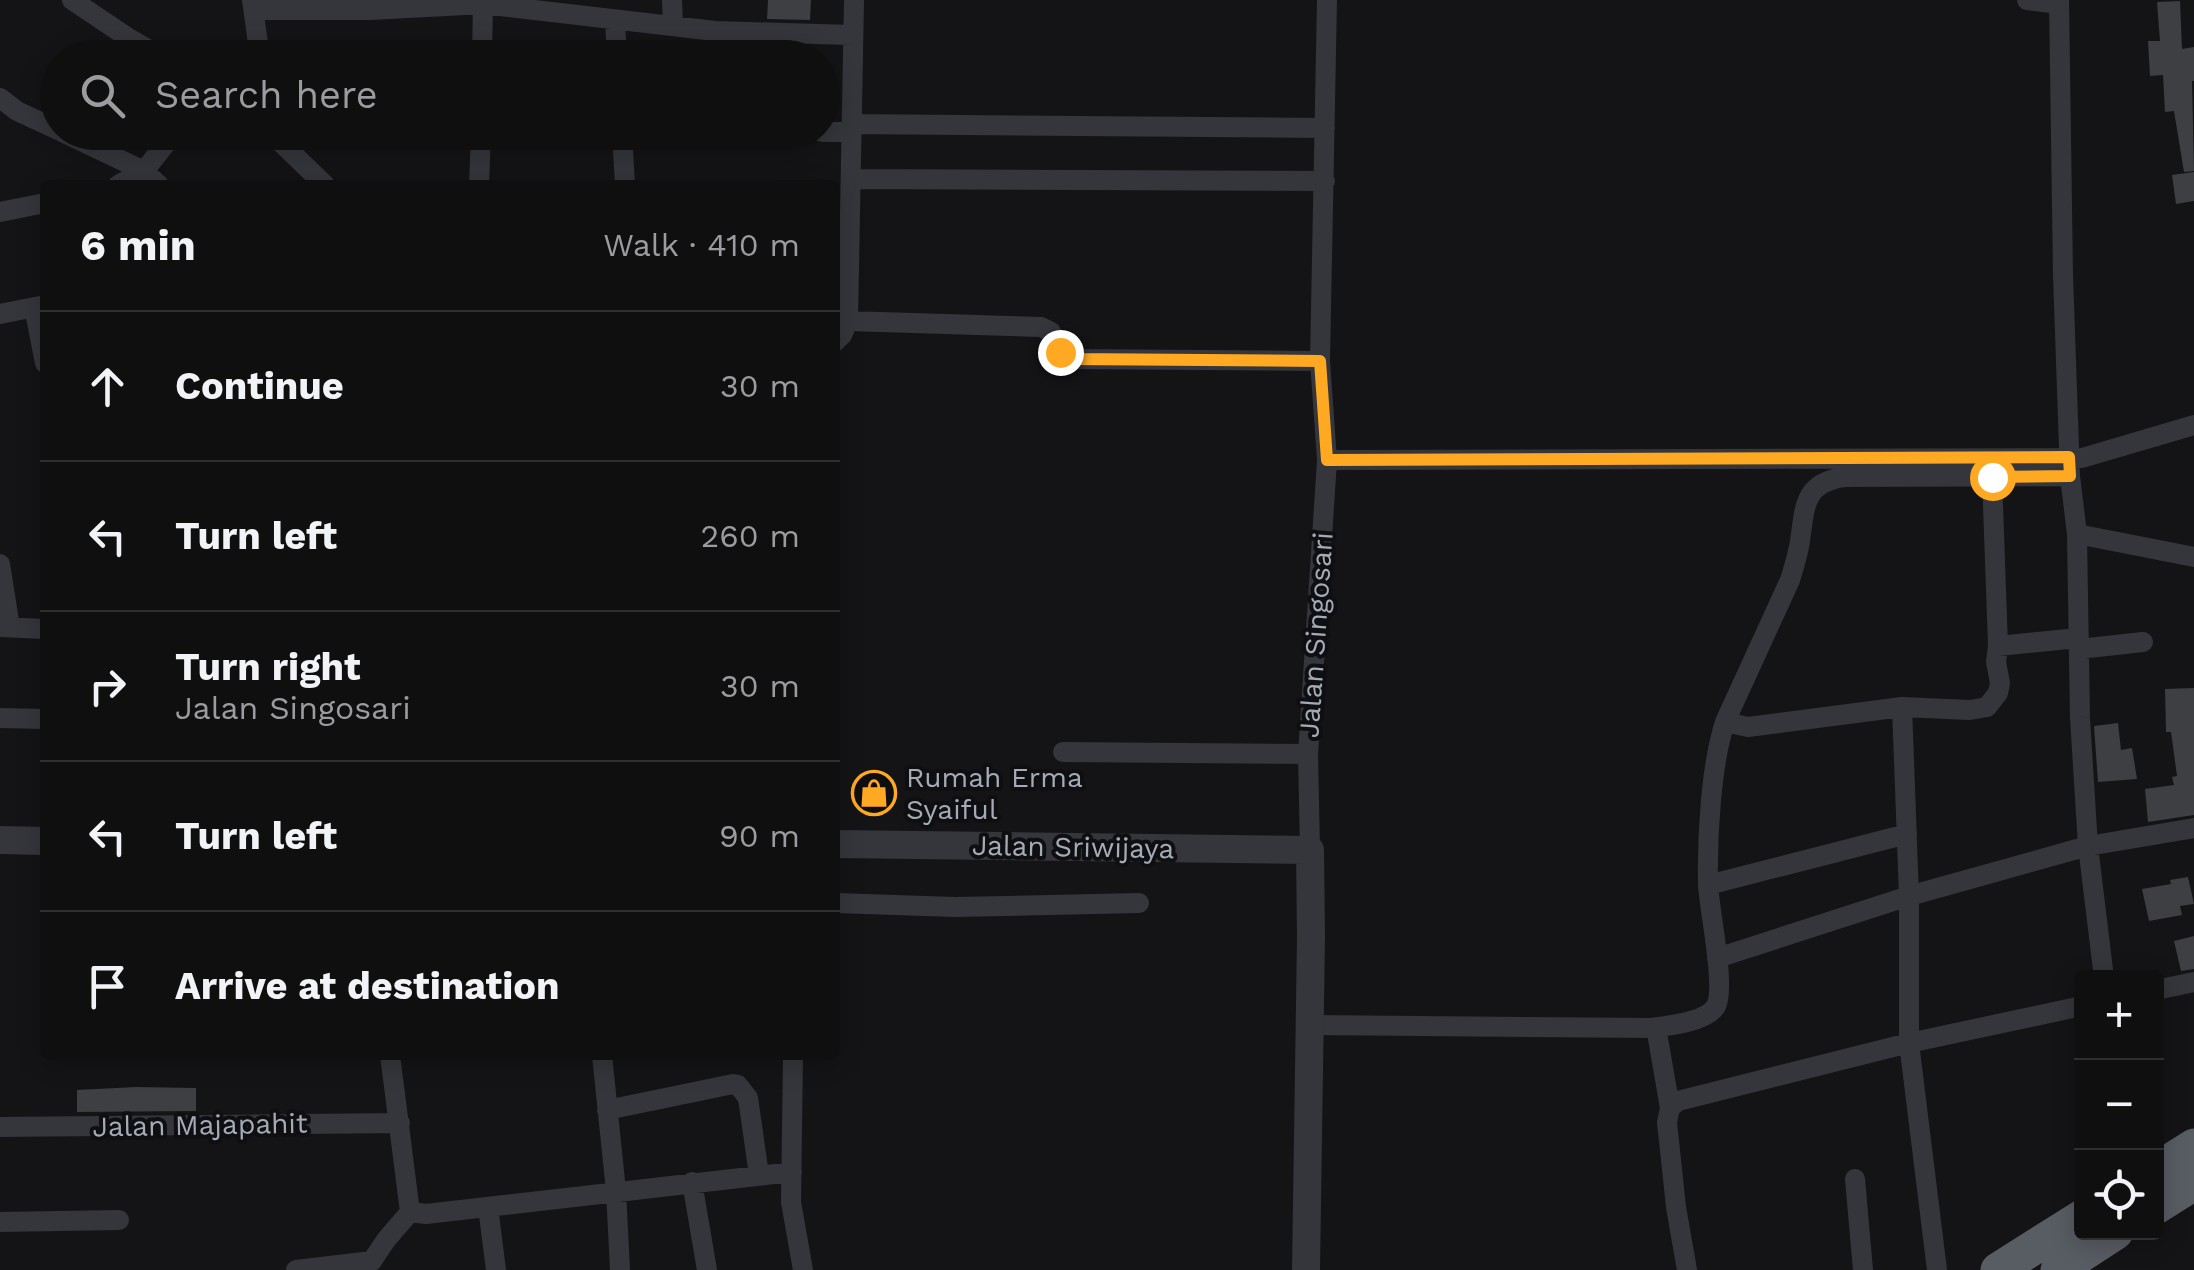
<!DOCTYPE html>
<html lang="en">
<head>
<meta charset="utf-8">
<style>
  body { margin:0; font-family:"Work Sans",sans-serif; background:#1d1d1e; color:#f1f3f6 }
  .controls { position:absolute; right:30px; bottom:30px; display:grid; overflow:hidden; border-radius:10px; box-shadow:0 5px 25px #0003 }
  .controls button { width:90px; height:90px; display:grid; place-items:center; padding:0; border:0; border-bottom:2px solid #2f2f30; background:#0f0f10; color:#f1f3f6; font:50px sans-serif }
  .stop { position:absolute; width:30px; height:30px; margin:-22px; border:8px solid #ffa922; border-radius:50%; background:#fff }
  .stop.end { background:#ffa922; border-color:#fff; box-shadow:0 2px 10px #0008 }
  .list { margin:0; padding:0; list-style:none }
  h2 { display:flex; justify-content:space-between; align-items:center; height:130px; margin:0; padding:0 40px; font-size:42px }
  h2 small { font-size:32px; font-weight:400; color:#9b9c9f }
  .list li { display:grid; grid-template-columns:65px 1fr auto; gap:30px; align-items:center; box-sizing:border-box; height:150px; padding:0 40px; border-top:2px solid #2f2f30 }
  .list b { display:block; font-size:38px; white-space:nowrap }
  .list p { margin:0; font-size:32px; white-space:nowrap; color:#9b9c9f }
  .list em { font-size:32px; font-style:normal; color:#9b9c9f }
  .icon { flex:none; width:55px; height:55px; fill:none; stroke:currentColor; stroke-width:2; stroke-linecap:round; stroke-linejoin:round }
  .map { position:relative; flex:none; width:2194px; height:1270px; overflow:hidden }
  .search { position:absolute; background:#0f0f10; box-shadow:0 5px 25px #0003; left:40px; top:40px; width:800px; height:110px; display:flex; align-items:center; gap:25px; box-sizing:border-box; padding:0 35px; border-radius:55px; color:#9b9c9f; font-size:38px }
  .panel { position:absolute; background:#0f0f10; box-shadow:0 5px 25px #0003; left:40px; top:180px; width:800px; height:880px; border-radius:10px }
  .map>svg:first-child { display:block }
</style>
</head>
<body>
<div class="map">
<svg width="2194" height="1270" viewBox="0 0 2194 1270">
  <rect width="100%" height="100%" fill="#141416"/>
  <!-- building -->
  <path fill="#3e3f43" d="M 768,0 L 811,0 L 810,20 L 767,19 Z
    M 2180,1 L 2182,49 L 2194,47 L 2194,81 L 2192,81 L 2194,171 L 2184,172 L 2174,111 L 2165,112 L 2163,75 L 2150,76 L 2148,41 L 2160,41 L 2157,2 Z
    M 2194,172 L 2194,201 L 2176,204 L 2172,175 Z
    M 2194,688 L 2194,815 L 2148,822 L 2145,789 L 2174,785 L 2172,777 L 2177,776 L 2171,732 L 2166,732 L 2165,689 Z
    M 2118,723 L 2121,750 L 2132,748 L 2137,779 L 2098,782 L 2094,726 Z
    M 2188,877 L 2194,904 L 2180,906 L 2182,915 L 2149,921 L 2142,889 L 2171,884 L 2170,880 Z
    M 2194,936 L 2194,969 L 2181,971 L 2174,941 Z
    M 136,1087 L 196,1088 L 196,1111 L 77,1112 L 77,1090 Z"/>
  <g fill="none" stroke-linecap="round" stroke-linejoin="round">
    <!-- minor -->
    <path stroke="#34363b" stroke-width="20" d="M 72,0 L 130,39 L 163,58
      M 252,0 L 260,58
      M 672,0 L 673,26
      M 2027,0 L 2059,4
      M 2059,0 L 2063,275 L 2070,476 L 2077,534 L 2080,718 L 2088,846 L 2104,978
      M 254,10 L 370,10 L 483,4 L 715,31 L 852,35
      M 615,20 L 617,58
      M 482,58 L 483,0
      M 0,98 L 17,111 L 58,130
      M 852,124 L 1325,128
      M 62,132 L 144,171 L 159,185
      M 270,132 L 325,185
      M 622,132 L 625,185
      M 822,132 L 852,132
      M 851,179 L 1325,181
      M 118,185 L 144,171 L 175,132
      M 479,185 L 481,132
      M 0,212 L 45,203
      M 34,307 L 45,363
      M 0,314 L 45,305
      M 848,321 L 1041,327 L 1051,332 L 1060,352 L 1069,359 L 1320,361
      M 835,342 L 842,335 L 848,321 L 854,0
      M 1327,460 L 2082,458 L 2194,425
      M 1992,477 L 1998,646
      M 2077,534 L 2194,557
      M 0,564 L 10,627
      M 0,627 L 45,629
      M 2079,649 L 2143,642
      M 1902,707 L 1909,896 L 1909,1043 L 1937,1270
      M 0,718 L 45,719
      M 1725,722 L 1790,580 C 1794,567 1798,555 1800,541 C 1805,507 1803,483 1844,477 L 2070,476
      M 1063,752 L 1308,754
      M 1310,850 L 1308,754 L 1327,460 L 1320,361 L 1327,0
      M 1708,885 L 1907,834
      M 835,903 L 955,907 L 1139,903
      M 1717,958 L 1909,896 L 2088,846 L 2194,828
      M 2156,990 L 2194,982
      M 1310,1025 L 1651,1028 C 1668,1026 1707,1022 1716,1006 C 1726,987 1709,909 1708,884 C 1707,837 1711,765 1725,722 L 1748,727 L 1902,707 L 1970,710 L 1987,707 L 1998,693 L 2000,683 L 1996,662 L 1998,646 L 2078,638
      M 1656,1027 L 1670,1108
      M 602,1055 L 616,1191 L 620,1270
      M 793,1055 L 791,1202 L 803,1270
      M 607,1110 L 733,1084 L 738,1085 L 748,1098 L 759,1175
      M 0,1127 L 400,1123
      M 1855,1179 L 1863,1270
      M 692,1182 L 707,1270
      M 488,1207 L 496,1270
      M 410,1212 L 426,1214 L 792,1172
      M 0,1222 L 119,1220
      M 372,1261 L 386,1240 L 410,1212 L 390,1055
      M 296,1270 L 372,1261
      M 1687,1270 L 1676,1207 L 1667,1122 L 1670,1108 L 1678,1101 L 1909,1043 L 2082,1006"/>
    <!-- tertiary -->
    <path stroke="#34363b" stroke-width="28" d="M 0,840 L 45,841
      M 835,844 L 1310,850 L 1311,937 L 1306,1270"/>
    <!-- trunk -->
    <path stroke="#585c63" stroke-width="35" d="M 2156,1170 L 2194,1146
      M 2156,1207 L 2194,1183
      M 1998,1270 L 2082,1217
      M 2058,1270 L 2116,1232"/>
  </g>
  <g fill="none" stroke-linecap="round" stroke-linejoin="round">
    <!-- route -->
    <path stroke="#ffa922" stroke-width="12" d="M 1060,352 L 1063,356 L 1070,359 L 1320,361 L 1327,460 L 2069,457 L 2070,476 L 1992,477"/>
  </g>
  <!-- icons -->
  <defs>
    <symbol id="shop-ring" viewBox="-11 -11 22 22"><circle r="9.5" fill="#0f0f11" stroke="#ffa922" stroke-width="1.5"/><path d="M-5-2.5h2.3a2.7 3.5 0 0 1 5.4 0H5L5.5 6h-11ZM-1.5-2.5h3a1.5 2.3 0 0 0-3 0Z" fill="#ffa922"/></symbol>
  </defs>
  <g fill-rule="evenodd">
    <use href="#shop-ring" x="849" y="768" width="50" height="50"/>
  </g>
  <g text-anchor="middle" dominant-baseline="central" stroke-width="8" stroke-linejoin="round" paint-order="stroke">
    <!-- street labels -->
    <g font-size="28" fill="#a4abb7" stroke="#0f0f11">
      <text transform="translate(1316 635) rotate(-86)">Jalan Singosari</text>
      <text transform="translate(1073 847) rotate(1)">Jalan Sriwijaya</text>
      <text transform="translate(200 1125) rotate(-1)">Jalan Majapahit</text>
    </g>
    <!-- poi labels -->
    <g font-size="28" fill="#a4abb7" stroke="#0f0f11" text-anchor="start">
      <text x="906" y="777">Rumah Erma<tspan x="906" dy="32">Syaiful</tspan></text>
    </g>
  </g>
</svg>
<div class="controls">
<button>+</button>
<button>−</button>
<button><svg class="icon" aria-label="locate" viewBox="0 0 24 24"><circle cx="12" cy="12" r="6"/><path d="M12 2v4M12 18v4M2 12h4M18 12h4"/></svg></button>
</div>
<div class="stop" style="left:1992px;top:477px"></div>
<div class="stop end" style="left:1060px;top:352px"></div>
<div class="search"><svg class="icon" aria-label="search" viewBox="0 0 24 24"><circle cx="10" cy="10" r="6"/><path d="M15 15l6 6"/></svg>Search here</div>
<section class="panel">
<h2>6 min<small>Walk · 410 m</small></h2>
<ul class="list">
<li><svg class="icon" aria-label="ahead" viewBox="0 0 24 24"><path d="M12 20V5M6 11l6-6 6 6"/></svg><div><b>Continue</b></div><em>30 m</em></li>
<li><svg class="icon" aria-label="left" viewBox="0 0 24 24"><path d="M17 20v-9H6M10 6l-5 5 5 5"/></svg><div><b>Turn left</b></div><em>260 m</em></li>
<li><svg class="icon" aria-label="right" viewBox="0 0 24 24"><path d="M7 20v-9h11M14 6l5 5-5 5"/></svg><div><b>Turn right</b><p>Jalan Singosari</p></div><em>30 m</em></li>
<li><svg class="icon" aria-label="left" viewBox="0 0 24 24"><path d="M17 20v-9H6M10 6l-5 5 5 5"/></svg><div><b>Turn left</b></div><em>90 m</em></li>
<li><svg class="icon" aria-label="arrive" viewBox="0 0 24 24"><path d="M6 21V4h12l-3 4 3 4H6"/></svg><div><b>Arrive at destination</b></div></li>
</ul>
</section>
</div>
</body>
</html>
